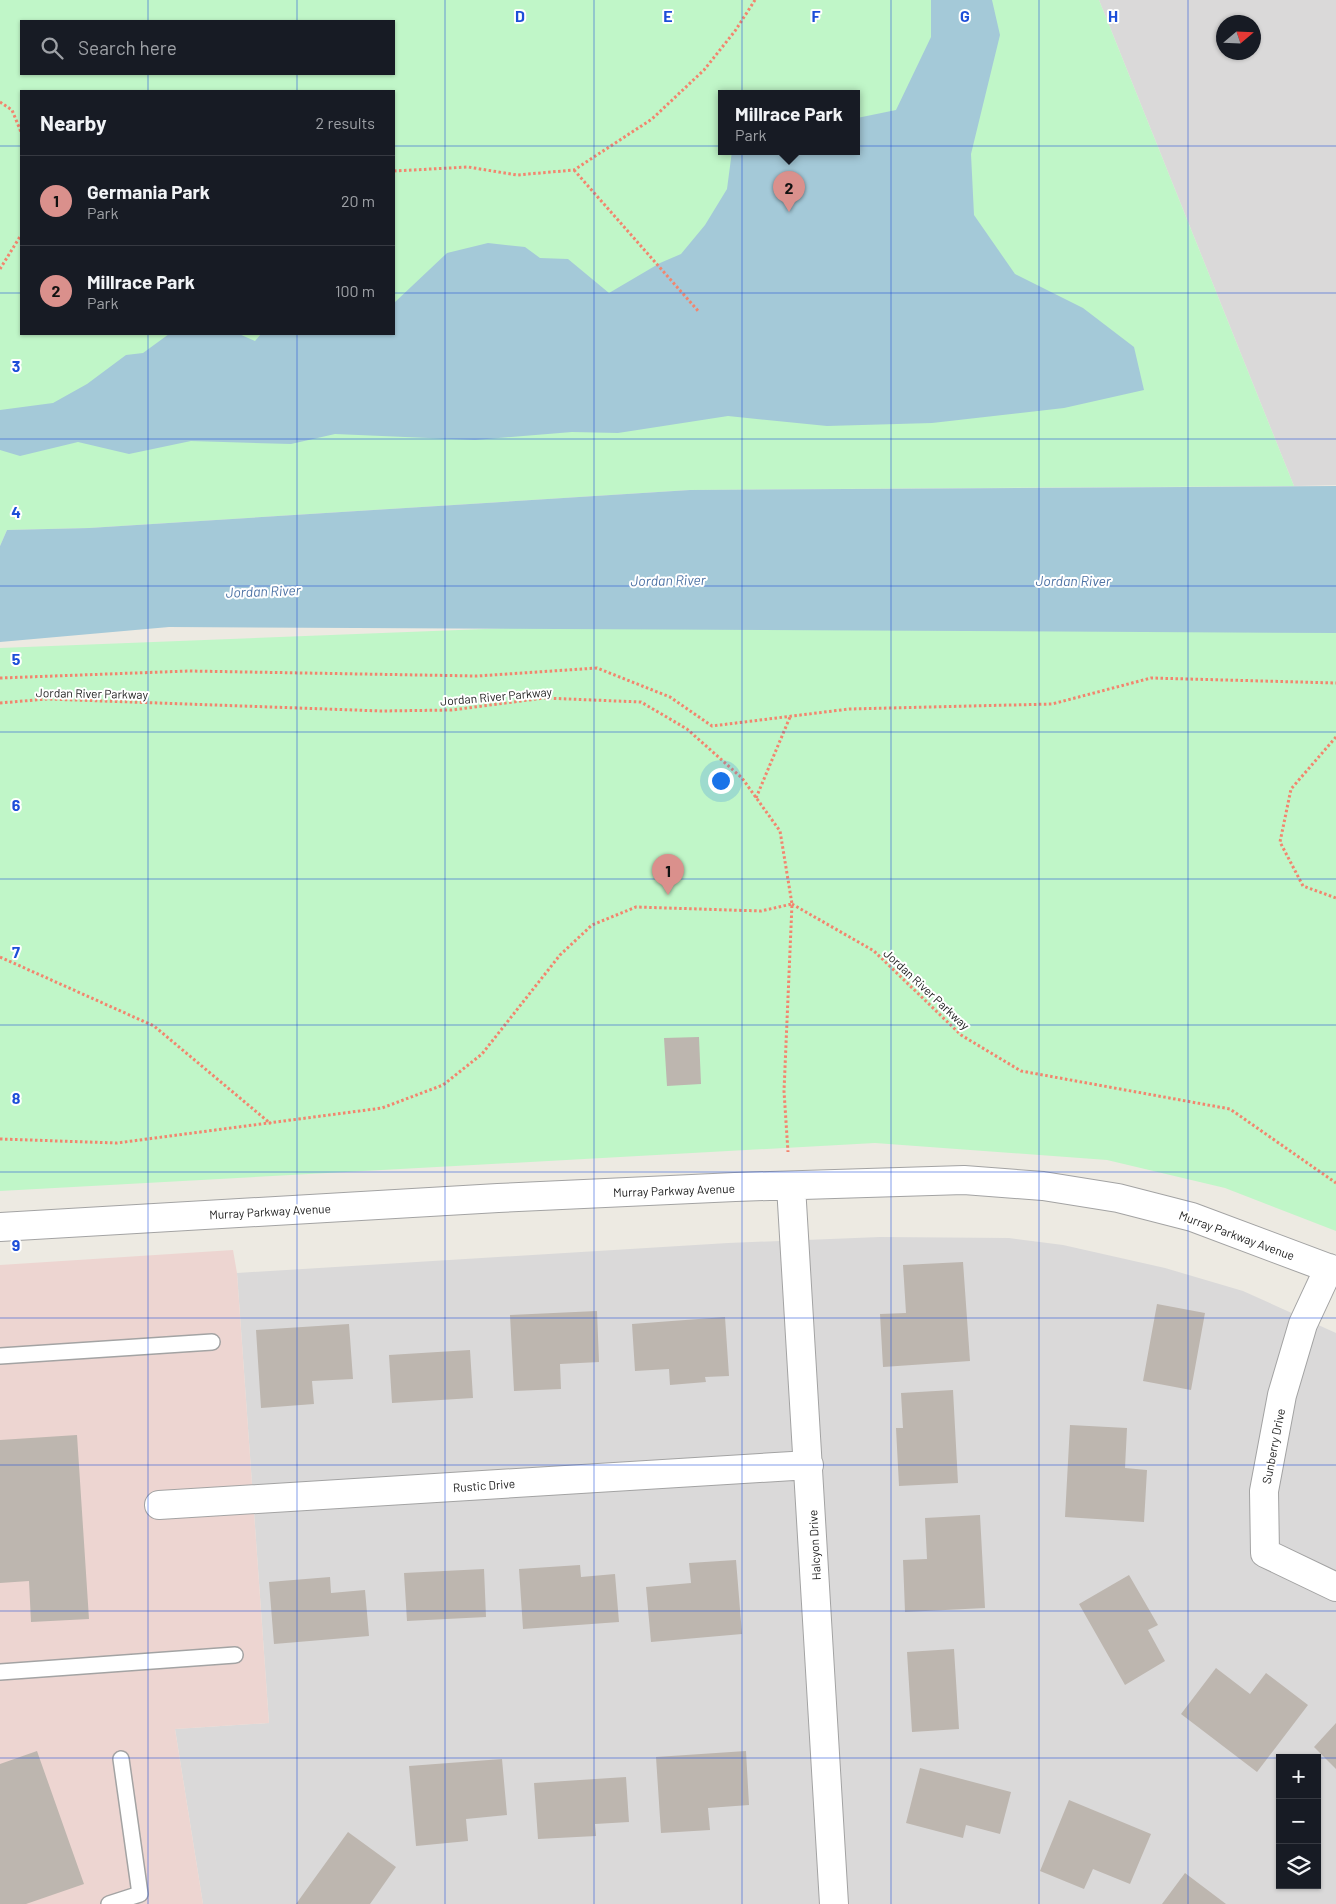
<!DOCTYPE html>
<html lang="en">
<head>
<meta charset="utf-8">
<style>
  body { margin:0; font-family:Barlow,sans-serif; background:#242831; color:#f1f3f6 }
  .controls { position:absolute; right:15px; bottom:15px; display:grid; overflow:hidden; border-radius:0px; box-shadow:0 1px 4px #0004 }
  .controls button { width:45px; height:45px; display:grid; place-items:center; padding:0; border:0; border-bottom:1px solid #363941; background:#171b24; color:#f1f3f6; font:25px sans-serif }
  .compass { position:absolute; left:1216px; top:15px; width:45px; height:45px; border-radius:50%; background:#171b24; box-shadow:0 1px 4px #0004; rotate:71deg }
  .you { position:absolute; left:720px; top:780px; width:18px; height:18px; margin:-12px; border:4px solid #fff; border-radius:50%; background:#1a73e8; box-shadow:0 0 0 8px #1a73e833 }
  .badge { display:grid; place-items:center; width:32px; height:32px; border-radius:50%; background:#da908c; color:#111; font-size:16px; font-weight:700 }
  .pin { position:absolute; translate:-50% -41px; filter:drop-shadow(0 1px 2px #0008) }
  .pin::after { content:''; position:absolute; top:26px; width:18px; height:15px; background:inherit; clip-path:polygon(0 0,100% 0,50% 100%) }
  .popup { position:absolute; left:718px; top:90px; width:142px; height:65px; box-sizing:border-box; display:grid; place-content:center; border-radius:0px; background:#171b24; filter:drop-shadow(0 1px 4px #0005); font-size:16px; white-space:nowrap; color:#9ea1a6 }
  .popup b { font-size:19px; color:#f1f3f6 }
  .popup::after { content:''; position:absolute; left:50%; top:100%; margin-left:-10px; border:10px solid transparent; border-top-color:#171b24 }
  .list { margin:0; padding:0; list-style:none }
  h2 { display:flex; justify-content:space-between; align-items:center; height:65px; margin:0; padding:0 20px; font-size:21px }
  h2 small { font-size:16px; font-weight:400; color:#9ea1a6 }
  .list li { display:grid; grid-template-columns:32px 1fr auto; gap:15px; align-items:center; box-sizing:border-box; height:90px; padding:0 20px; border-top:1px solid #363941 }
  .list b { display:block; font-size:19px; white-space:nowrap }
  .list p { margin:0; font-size:16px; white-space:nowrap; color:#9ea1a6 }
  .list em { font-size:16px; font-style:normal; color:#9ea1a6 }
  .icon { flex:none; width:28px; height:28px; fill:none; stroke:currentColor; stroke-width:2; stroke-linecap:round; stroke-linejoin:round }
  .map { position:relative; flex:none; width:1336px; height:1904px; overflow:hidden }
  .search { position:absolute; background:#171b24; box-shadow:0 1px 4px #0004; left:20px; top:20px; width:375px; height:55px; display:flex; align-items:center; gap:12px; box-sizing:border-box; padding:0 18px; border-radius:0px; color:#9ea1a6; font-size:19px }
  .panel { position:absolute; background:#171b24; box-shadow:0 1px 4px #0004; left:20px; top:90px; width:375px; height:245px; border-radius:0px }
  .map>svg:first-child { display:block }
</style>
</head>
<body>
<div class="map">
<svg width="1336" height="1904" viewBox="0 0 1336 1904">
  <rect width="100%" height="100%" fill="#edeae2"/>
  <!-- residential -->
  <path fill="#dad9d9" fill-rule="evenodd" d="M 1099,0 L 1336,0 L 1336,485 L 1294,486 ZM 1224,22 L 1254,22 L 1254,52 L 1224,52 Z
    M 880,1237 L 1009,1238 L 1063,1245 L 1165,1268 L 1243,1291 L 1336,1333 L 1336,1904 L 203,1904 L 175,1729 L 269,1723 L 237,1273 L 728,1243 ZM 1280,1758 L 1317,1758 L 1317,1885 L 1280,1885 Z"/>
  <!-- commercial -->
  <path fill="#edd5d1" d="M 233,1250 L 237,1273 L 269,1723 L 175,1729 L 203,1904 L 0,1904 L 0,1265 Z"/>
  <!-- park -->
  <path fill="#c0f6c8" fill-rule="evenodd" d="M 0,0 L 1099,0 L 1294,486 L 690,490 L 89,528 L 7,530 L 0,546 ZM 21,21 L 394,21 L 394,74 L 21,74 ZM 21,91 L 394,91 L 394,334 L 21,334 ZM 722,93 L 856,93 L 856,151 L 722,151 Z
    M 766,618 L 1336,632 L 1336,1231 L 1225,1188 L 1107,1160 L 875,1143 L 0,1191 L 0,648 Z"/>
  <!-- water -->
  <path fill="#a4c9d8" d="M 931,0 L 992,0 L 1000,35 L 971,154 L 974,215 L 1015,274 L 1083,308 L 1134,347 L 1144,390 L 1064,408 L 932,423 L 827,426 L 728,416 L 618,433 L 572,432 L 475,440 L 335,434 L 291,444 L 191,441 L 129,454 L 78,442 L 20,456 L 0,450 L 0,410 L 53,403 L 87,384 L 126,355 L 143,353 L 169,334 L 239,334 L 255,341 L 261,334 L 394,334 L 394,303 L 447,253 L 488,243 L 525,247 L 540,258 L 568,259 L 609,293 L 660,263 L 681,254 L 705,225 L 727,189 L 732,151 L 856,151 L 857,118 L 896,110 L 931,37 Z
    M 1336,486 L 1336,633 L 169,627 L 0,642 L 0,546 L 7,530 L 89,528 L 690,490 Z"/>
  <!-- building -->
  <path fill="#bdb6af" d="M 699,1037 L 701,1084 L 667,1086 L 664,1038 Z
    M 963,1262 L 970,1361 L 883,1367 L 880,1314 L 906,1313 L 903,1265 Z
    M 1157,1304 L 1205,1313 L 1191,1390 L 1143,1381 Z
    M 597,1311 L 599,1362 L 560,1364 L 561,1389 L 514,1391 L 510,1315 Z
    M 725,1317 L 729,1376 L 705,1377 L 706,1382 L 670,1385 L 669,1369 L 635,1371 L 632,1324 Z
    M 349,1324 L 353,1379 L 312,1381 L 314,1404 L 261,1408 L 256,1330 Z
    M 470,1350 L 473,1398 L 392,1403 L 389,1355 Z
    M 953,1390 L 958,1483 L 899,1486 L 896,1428 L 903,1428 L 901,1393 Z
    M 1070,1425 L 1127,1428 L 1125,1468 L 1147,1470 L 1144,1522 L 1065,1517 Z
    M 77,1435 L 89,1619 L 31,1622 L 29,1581 L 0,1583 L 0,1440 Z
    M 980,1515 L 985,1608 L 905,1612 L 903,1560 L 927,1559 L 925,1518 Z
    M 736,1560 L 742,1634 L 651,1642 L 646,1587 L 691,1583 L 689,1563 Z
    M 580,1565 L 581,1577 L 615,1574 L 619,1622 L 523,1629 L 519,1569 Z
    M 484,1569 L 486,1617 L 407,1621 L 404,1573 Z
    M 1129,1575 L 1158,1625 L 1148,1630 L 1165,1661 L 1125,1685 L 1079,1604 Z
    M 330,1577 L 331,1593 L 365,1590 L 369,1636 L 274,1644 L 269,1582 Z
    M 954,1649 L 959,1729 L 912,1732 L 907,1652 Z
    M 1216,1668 L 1250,1694 L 1266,1673 L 1308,1705 L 1257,1772 L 1181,1714 Z
    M 1336,1723 L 1336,1769 L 1314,1747 Z
    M 37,1751 L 84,1884 L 26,1904 L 0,1904 L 0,1764 Z
    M 746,1751 L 749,1805 L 708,1808 L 710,1830 L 661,1833 L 656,1757 Z
    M 502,1759 L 507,1815 L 466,1819 L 468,1841 L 416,1846 L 409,1766 Z
    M 920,1768 L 1011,1792 L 1000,1834 L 966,1825 L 963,1838 L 906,1823 Z
    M 626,1777 L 629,1822 L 595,1824 L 596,1836 L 538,1839 L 534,1783 Z
    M 1069,1800 L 1151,1834 L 1130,1884 L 1093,1869 L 1084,1889 L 1040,1871 Z
    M 348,1832 L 396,1867 L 370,1904 L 296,1904 Z
    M 1185,1873 L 1226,1904 L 1162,1904 Z"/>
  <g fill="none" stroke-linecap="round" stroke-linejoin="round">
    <defs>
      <path id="service" d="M 0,1356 L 212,1342
        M 0,1672 L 235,1655
        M 109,1904 L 140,1894 L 121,1759"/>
      <path id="minor" d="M 791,1186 L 834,1904
        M 0,1227 L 498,1198 L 735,1187 L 964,1180 L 1043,1186 L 1118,1198 L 1192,1217 L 1336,1271
        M 1329,1268 L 1303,1324 L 1282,1395 L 1264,1491 L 1265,1553 L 1336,1587
        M 159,1505 L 809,1465"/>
    </defs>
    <!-- service casing -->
    <use href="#service" stroke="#a3a3a3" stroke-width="18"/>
    <!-- minor casing -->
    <use href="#minor" stroke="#a3a3a3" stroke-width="30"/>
    <!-- path -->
    <path stroke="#f2856e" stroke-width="3" stroke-dasharray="2.5 2.5" stroke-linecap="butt" d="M 0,102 L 12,110 L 21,132
      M 574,170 L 699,312
      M 394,171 L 468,167 L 517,175 L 574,170 L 652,119 L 704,70 L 735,31 L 755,0
      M 0,269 L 21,235
      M 0,678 L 189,671 L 477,676 L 597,668 L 670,697 L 712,726 L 849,709 L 1052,704 L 1151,678 L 1336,683
      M 0,703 L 47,699 L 382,711 L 452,710 L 544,698 L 641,702 L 687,729 L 742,778 L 780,831 L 792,904 L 784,1091 L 788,1152
      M 1336,737 L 1291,789 L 1280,842 L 1303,886 L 1336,898
      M 756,798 L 790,717
      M 792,904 L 874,951 L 961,1035 L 1021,1071 L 1230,1109 L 1336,1183
      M 0,957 L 154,1026 L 271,1124
      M 0,1139 L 117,1143 L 382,1108 L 443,1085 L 482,1054 L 560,955 L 592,925 L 636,907 L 761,911 L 792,904"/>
    <!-- service -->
    <use href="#service" stroke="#fff" stroke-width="15"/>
    <!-- minor -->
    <use href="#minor" stroke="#fff" stroke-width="28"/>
  </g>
  <!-- grid -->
  <path fill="none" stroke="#1d4ed8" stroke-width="1" stroke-opacity="0.55" d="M 148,0 L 148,21M 297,0 L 297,21M 445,0 L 445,1904M 594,0 L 594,1904M 742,0 L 742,1904M 891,0 L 891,1904M 1039,0 L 1039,1904M 1188,0 L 1188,1904M 148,74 L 148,91M 297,74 L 297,91M 0,146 L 21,146M 394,146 L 1336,146M 0,293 L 21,293M 394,293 L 1336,293M 148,334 L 148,1904M 297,334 L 297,1904M 0,439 L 1336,439M 0,586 L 1336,586M 0,732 L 1336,732M 0,879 L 1336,879M 0,1025 L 1336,1025M 0,1172 L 1336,1172M 0,1318 L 1336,1318M 0,1465 L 1336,1465M 0,1611 L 1336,1611M 0,1758 L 1336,1758"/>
  <g text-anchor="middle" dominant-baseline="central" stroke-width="4" stroke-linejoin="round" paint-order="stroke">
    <!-- street labels -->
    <g font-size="12" fill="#1c1c1c" stroke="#fff">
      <text transform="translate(92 693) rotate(1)">Jordan River Parkway</text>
      <text transform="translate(496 696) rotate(-5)">Jordan River Parkway</text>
      <text transform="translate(927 989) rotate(43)">Jordan River Parkway</text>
      <text transform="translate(674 1190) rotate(-2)">Murray Parkway Avenue</text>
      <text transform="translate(270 1211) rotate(-3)">Murray Parkway Avenue</text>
      <text transform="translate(1237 1235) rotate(20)">Murray Parkway Avenue</text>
      <text transform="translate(1273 1446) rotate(-79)">Sunberry Drive</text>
      <text transform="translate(484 1485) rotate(-4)">Rustic Drive</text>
      <text transform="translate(814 1545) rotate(-93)">Halcyon Drive</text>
    </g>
    <!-- water labels -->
    <g font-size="14" font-style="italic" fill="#4e73a5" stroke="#fff">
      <text transform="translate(668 580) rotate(-1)">Jordan River</text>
      <text x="1073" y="580">Jordan River</text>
      <text transform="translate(263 591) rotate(-2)">Jordan River</text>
    </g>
  </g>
  <g font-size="16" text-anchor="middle" font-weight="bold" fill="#1d4ed8" stroke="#fff" stroke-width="4" stroke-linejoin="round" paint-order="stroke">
    <text x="520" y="22">D</text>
    <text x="668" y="22">E</text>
    <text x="816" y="22">F</text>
    <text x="965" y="22">G</text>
    <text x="1113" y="22">H</text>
    <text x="16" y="372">3</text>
    <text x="16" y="518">4</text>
    <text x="16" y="665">5</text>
    <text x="16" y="811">6</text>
    <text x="16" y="958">7</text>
    <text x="16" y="1104">8</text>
    <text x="16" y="1251">9</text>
  </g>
</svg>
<div class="controls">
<button>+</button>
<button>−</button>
<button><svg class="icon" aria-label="layers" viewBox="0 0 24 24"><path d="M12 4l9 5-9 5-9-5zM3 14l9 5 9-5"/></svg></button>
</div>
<svg class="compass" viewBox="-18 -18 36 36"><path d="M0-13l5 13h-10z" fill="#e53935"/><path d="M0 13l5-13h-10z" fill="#9ea1a6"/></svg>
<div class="you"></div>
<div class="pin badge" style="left:668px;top:895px">1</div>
<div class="pin badge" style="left:789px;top:212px">2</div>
<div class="popup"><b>Millrace Park</b>Park</div>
<div class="search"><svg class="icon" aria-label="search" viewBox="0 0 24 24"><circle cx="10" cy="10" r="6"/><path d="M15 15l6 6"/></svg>Search here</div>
<section class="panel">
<h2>Nearby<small>2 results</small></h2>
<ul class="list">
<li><span class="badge">1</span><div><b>Germania Park</b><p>Park</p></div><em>20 m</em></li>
<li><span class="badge">2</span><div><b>Millrace Park</b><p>Park</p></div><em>100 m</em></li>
</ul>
</section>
</div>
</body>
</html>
